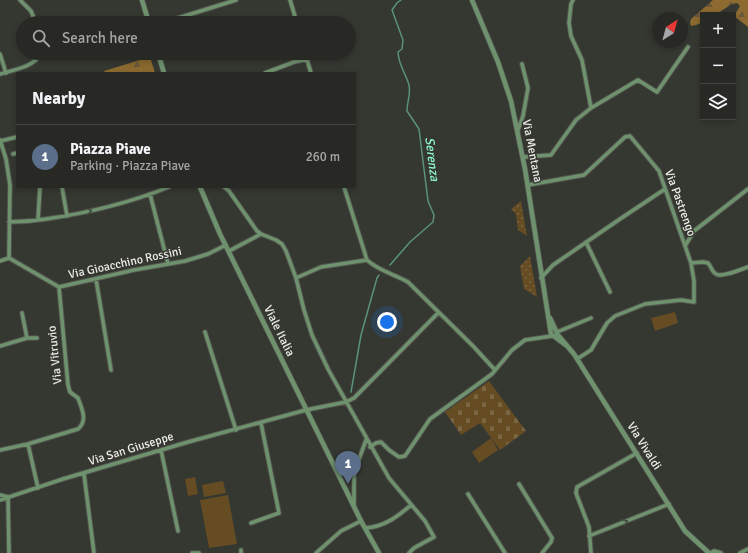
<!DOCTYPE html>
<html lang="en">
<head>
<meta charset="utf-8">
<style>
  body { margin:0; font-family:Signika,sans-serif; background:#30312d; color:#f1f3f6 }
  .controls { position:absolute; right:12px; top:12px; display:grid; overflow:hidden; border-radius:0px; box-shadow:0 2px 6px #0003 }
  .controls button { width:36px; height:36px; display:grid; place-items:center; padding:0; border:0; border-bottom:1px solid #444542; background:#282925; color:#f1f3f6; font:20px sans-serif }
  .compass { position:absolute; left:652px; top:12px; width:36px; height:36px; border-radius:50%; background:#282925; box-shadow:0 2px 6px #0003; rotate:36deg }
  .you { position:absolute; left:387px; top:322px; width:14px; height:14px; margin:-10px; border:3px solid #fff; border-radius:50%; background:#1a73e8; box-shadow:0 0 0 6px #1a73e833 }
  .badge { display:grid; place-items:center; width:26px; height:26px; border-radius:50%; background:#f49aa5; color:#fff; font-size:13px; font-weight:700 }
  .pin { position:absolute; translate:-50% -33px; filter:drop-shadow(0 1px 2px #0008) }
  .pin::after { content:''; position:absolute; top:21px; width:14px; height:12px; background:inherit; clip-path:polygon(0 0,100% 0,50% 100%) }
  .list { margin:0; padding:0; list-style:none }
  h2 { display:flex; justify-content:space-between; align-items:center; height:52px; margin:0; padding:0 16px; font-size:17px }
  h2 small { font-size:13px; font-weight:400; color:#a5a6a7 }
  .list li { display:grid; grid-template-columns:26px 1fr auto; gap:12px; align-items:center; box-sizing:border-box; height:64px; padding:0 16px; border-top:1px solid #444542 }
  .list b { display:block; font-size:15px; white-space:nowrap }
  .list p { margin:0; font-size:13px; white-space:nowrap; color:#a5a6a7 }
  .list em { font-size:13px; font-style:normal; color:#a5a6a7 }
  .icon { flex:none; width:22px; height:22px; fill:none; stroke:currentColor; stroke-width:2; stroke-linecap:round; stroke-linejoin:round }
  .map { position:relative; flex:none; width:748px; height:553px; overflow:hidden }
  .search { position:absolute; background:#282925; box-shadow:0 2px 6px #0003; left:16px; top:16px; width:340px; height:44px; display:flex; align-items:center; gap:10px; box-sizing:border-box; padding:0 14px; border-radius:22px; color:#a5a6a7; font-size:15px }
  .panel { position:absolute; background:#282925; box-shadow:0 2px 6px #0003; left:16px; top:72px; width:340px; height:116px; border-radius:0px }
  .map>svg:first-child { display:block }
</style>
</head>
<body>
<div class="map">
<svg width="748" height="553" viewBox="0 0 748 553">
  <defs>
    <pattern id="grass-dots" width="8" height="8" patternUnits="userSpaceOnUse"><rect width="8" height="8" fill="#654c23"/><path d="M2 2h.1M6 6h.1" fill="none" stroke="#7b6643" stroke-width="1.8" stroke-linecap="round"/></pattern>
    <pattern id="forest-firs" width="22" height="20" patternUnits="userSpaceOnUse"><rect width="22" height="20" fill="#8c6a30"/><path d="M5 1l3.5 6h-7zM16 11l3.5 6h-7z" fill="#69583b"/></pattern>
    <pattern id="cemetery-stones" width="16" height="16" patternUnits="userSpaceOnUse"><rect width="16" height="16" fill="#654c23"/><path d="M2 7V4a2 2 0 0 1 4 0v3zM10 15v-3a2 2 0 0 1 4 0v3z" fill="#7b6643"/></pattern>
  </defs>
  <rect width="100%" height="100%" fill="#353731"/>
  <!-- grass -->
  <path fill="url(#grass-dots)" d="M 521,201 L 527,236 L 518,230 L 516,214 L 511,209 Z
    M 530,256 L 537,297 L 524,289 L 520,266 Z"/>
  <!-- forest -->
  <path fill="url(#forest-firs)" d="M 713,0 L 748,0 L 748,27 L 734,16 L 740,6 L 737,3 L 732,4 L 715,15 L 703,15 L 703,22 L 696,25 L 691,26 L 690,22 L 691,19 Z
    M 150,57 L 155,73 L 105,73 L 104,71 Z"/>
  <!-- cemetery -->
  <path fill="url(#cemetery-stones)" d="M 489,381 L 526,431 L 500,450 L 480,423 L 461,435 L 445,412 Z"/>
  <!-- garden -->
  <path fill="#654c23" d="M 675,312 L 678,323 L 655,331 L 651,318 Z
    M 491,438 L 498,450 L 479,463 L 472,452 Z
    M 195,477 L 198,494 L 188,496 L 185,479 Z
    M 223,481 L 226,493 L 204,497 L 202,485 Z
    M 228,495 L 237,544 L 209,548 L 200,500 Z"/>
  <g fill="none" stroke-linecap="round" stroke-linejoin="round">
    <!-- stream -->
    <path stroke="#5a927e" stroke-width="1.5" d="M 390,265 L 410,242 L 433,222 L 434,215 L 428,201 L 419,129 L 407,111 C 407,102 411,94 409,85 C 406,74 398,64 398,52 L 402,49 L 403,40 L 392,10 L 397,3 L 401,0
      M 351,392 L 361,335 L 377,278 L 379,275"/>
    <defs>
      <path id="minor" d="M 20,0 L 31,11 L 36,23
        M 290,0 L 297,23
        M 573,0 L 571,4 L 569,23 L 571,36 L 582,60 L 591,108
        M 162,23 L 236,0
        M 305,53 L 311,73
        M 0,54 L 6,73
        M 265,73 L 294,62 L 307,59
        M 0,74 C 13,70 35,67 41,53
        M 518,130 L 523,116 L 528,88 L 522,64
        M 0,140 L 6,159 L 10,185 L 9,258
        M 0,141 L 17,137
        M 13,154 L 17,153
        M 523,157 L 551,155 L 576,120 L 591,108 L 638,80 L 657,92 L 688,47
        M 528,185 L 584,175 L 625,137 L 630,136 L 659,171 L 691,263 L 694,281 L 694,302 L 681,300 L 645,304 L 615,316 L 607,323 L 591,350 L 577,359
        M 62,187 L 67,216
        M 224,187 L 229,191 L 257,231 L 261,234 L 276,240 L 282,244 L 286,251 L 296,278 L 304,310 L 312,335 L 328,369 L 389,478 L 425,521 L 434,537 L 414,548 L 409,553
        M 344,187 L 367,260 C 379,271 394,274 408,282 L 473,346 L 495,370
        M 150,194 L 168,264
        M 38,220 L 40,187
        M 9,222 C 22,222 34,221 46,219 C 88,213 129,203 169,187
        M 586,242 L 610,292
        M 685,246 L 694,231 L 748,189
        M 229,251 L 261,234
        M 9,258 L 59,287 L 134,270 L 185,261 L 208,254 L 226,245
        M 0,261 L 9,258
        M 691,263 L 703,262 L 708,263 C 711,266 712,272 716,274 C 721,278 742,269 748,267
        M 296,278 L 321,267 L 367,260
        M 541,278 L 553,265 L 620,219 L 665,189
        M 96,279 L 111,370
        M 205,332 L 236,430
        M 557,332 L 591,318
        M 27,338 L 37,338
        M 0,346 L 27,338 L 22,313
        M 28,444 L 38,488
        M 370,447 L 376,443 L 381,442 L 389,450 L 399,457 L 405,456 L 430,419 L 492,374 L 512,350 L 525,340 L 552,336
        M 0,450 L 28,444 L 78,429 C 88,421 82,409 78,398 L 70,392 L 68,385 L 59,287
        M 161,450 L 178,531
        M 84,474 L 94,553
        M 519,484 L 552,538 L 551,542 L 542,553
        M 468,494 L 505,553
        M 0,495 L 8,497 L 9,553
        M 0,500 L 63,479 L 188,442 L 306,410 L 346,402 L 354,398 L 438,313
        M 354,504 L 354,473 L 366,440
        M 251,523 L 279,513 L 261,423
        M 365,528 C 384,527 397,517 411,505
        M 589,536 L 669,504
        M 241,550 L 241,553
        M 192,553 L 199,553
        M 316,553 L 341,531 L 361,521
        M 591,553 L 589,527 L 576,493 L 577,487 L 637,453
        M 711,553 L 714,551 L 721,553
        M 740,553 L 748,549"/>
      <path id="tertiary" d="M 142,0 L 149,23
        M 472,0 L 498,62 L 511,101 L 525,169 L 551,334 L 567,346
        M 158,53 L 164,73
        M 200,187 L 220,234 L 342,482 L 361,521 L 379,553
        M 550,318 L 556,331
        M 557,334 L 574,354 L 685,531 L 709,553"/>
    </defs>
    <!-- minor casing -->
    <use href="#minor" stroke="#52544e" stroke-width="5.5"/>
    <!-- tertiary casing -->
    <use href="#tertiary" stroke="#52544e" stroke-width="6"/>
    <!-- minor -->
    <use href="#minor" stroke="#6f926e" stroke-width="3.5"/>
    <!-- tertiary -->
    <use href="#tertiary" stroke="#6f926e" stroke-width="4.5"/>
  </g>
  <!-- one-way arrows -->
  <defs><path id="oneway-chevron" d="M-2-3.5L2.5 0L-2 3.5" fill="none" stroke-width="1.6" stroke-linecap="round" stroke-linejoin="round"/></defs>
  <g stroke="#41493d">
    <use href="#oneway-chevron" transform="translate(89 211) rotate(-13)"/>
    <use href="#oneway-chevron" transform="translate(625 522) rotate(-22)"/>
  </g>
  <g text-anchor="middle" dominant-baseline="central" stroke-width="3" stroke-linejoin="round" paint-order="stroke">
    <!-- street labels -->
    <g font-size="12" fill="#ebece8" stroke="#353731">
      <text transform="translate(532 151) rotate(79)">Via Mentana</text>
      <text transform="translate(680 203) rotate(70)">Via Pastrengo</text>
      <text transform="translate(125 263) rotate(-12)">Via Gioacchino Rossini</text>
      <text transform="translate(279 331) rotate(64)">Viale Italia</text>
      <text transform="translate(55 355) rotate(-96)">Via Vitruvio</text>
      <text transform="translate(644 446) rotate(58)">Via Vivaldi</text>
      <text transform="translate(131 449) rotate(-17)">Via San Giuseppe</text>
    </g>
    <!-- water labels -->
    <g font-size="13" font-style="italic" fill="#8df7cc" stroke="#353731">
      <text transform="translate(432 159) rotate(83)">Serenza</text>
    </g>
  </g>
</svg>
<div class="controls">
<button>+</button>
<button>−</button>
<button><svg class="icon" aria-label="layers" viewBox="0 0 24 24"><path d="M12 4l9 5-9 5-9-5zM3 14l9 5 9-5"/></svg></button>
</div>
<svg class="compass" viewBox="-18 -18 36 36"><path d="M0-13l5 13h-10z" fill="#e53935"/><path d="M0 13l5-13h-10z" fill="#a5a6a7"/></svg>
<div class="you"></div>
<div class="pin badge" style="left:348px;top:484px;background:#5c6f8a">1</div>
<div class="search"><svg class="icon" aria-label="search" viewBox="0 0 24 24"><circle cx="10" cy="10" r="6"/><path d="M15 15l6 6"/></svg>Search here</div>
<section class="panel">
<h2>Nearby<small></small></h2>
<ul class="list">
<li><span class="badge" style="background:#5c6f8a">1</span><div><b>Piazza Piave</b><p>Parking · Piazza Piave</p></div><em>260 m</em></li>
</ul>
</section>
</div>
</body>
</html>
